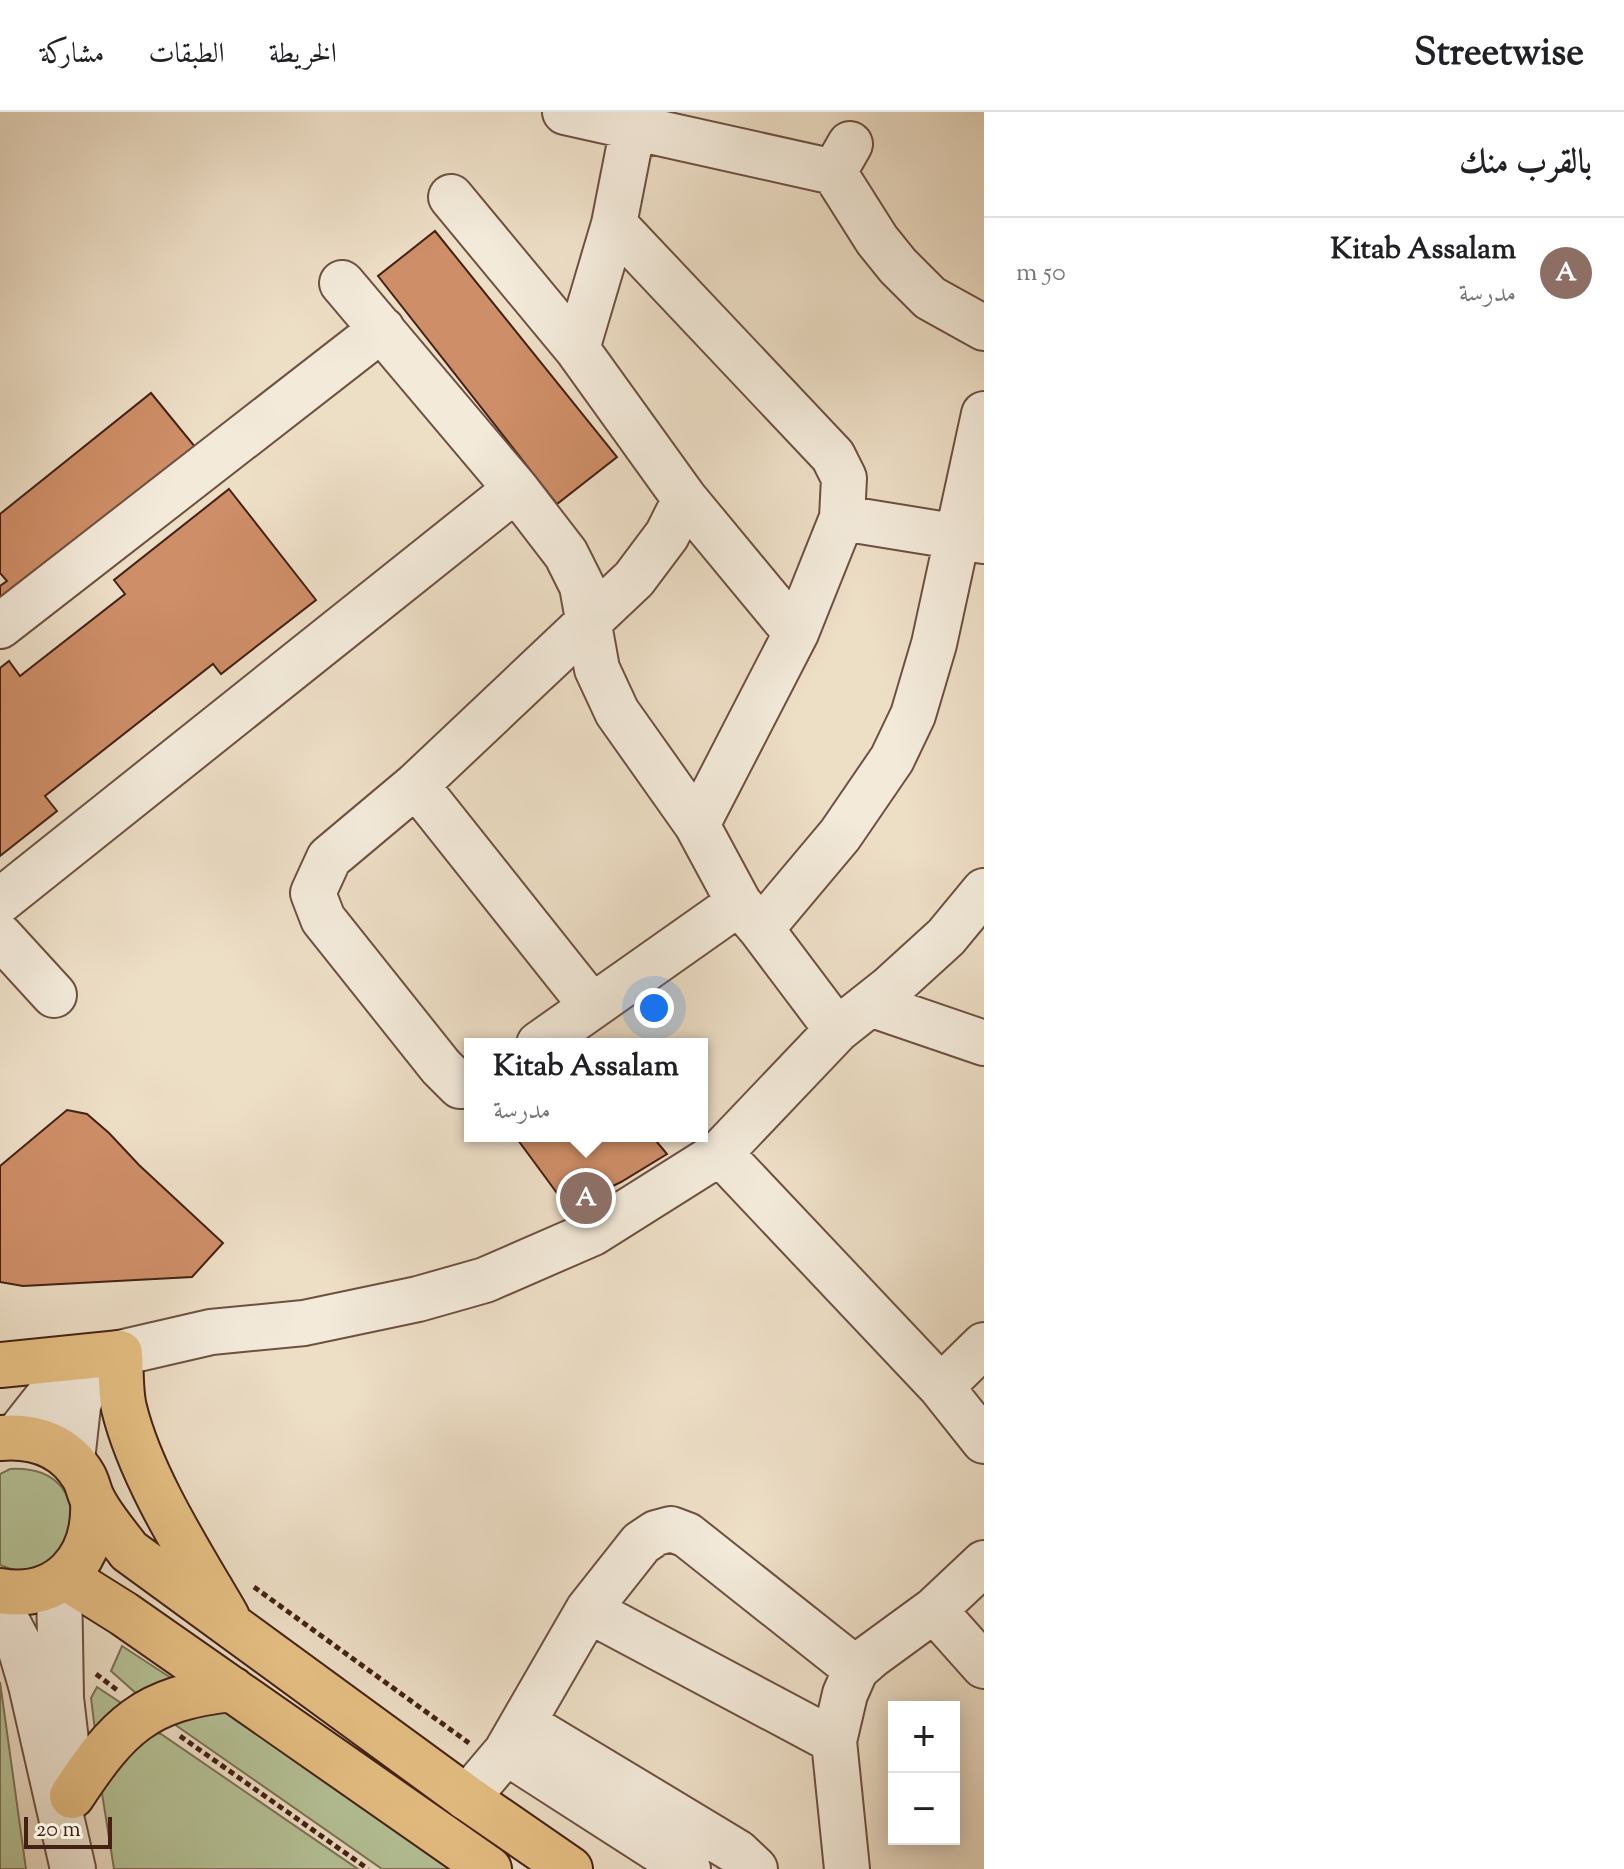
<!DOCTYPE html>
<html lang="ar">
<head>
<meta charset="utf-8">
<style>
  body { margin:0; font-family:"Sorts Mill Goudy",Amiri,serif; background:#f6f6f6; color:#202124; direction:rtl }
  .controls { position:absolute; right:24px; bottom:24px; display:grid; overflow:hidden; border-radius:0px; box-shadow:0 4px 20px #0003 }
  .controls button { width:72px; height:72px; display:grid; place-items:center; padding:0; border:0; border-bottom:2px solid #e0e0e0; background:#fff; color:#202124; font:40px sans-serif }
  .scale { position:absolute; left:24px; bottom:20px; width:88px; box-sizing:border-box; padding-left:8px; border:4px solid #432115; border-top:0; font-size:22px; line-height:28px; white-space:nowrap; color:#432115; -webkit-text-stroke:6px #f3eada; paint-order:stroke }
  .you { position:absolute; left:654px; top:896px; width:28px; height:28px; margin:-20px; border:6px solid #fff; border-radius:50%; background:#1a73e8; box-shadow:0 0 0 12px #1a73e833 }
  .badge { display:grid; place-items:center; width:52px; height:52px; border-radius:50%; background:#8f2418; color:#fff; font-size:26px; font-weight:700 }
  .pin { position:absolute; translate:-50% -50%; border:4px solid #fff; box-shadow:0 2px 8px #0006 }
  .popup { position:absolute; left:464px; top:926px; width:244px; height:104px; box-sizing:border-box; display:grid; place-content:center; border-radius:0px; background:#fff; filter:drop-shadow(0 2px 6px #0005); font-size:26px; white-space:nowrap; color:#757577 }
  .popup b { font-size:30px; color:#202124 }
  .popup::after { content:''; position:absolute; left:50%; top:100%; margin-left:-16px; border:16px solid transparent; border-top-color:#fff }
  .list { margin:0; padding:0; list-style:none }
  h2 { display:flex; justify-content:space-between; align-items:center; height:104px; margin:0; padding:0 32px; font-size:34px }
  h2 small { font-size:26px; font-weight:400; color:#757577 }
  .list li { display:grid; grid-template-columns:52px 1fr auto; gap:24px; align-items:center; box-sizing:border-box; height:112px; padding:0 32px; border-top:2px solid #e0e0e0 }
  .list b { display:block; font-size:30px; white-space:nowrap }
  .list p { margin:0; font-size:26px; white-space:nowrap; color:#757577 }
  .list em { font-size:26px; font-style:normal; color:#757577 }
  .map { position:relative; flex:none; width:984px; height:1757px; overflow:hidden; direction:ltr }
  header { display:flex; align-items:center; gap:48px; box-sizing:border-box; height:112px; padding:0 40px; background:#fff; border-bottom:2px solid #e0e0e0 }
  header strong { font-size:38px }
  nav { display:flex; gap:44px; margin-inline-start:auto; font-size:28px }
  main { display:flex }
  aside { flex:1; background:#fff }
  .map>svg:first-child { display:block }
</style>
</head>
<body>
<header>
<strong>Streetwise</strong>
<nav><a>الخريطة</a><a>الطبقات</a><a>مشاركة</a></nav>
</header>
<main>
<aside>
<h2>بالقرب منك<small></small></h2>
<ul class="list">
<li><span class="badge" style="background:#8d6e63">A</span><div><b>Kitab Assalam</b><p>مدرسة</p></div><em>50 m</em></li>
</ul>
</aside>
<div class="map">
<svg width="984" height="1757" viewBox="0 0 984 1757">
  <rect width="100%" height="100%" fill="#eddec6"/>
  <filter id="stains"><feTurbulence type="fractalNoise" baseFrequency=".0025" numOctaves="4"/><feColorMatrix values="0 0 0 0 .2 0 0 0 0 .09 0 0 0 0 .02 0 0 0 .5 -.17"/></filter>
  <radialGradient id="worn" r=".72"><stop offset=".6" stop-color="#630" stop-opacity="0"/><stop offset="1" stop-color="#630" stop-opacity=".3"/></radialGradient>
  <!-- green -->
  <path fill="#b5c297" stroke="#7c7256" stroke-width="2" d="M 10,1357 C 110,1352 74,1487 0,1453 L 0,1362 Z
    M 122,1534 L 185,1575 L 147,1591 L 111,1559 Z
    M 0,1570 L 26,1757 L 0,1757 Z
    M 97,1575 L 133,1599 L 97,1634 L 91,1586 Z
    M 225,1598 C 261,1616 292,1645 325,1669 C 369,1702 417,1730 465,1757 L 382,1757 L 174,1612 L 174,1608 Z
    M 150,1620 L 161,1622 L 358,1757 L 114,1757 L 101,1675 Z"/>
  <!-- building -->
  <path fill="#ce8e67" stroke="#432115" stroke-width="2" d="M 435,119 L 617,345 L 557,392 L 378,164 Z
    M 151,281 L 196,336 L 0,493 L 0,474 L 7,469 L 0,461 L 0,402 Z
    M 229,377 L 316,488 L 221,562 L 213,552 L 45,684 L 57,699 L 0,744 L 0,556 L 9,549 L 20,564 L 125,482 L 114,468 Z
    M 67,998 L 87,1002 L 109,1021 L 139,1053 L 223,1131 L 192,1165 L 23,1174 L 0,1170 L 0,1054 Z
    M 515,1024 L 652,1024 L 667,1042 L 621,1070 L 568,1096 Z"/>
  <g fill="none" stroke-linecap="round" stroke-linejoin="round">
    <defs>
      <path id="minor" d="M 565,0 L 834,60
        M 850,32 L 834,60 L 877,128 L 898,154 L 930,186 L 984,216
        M 451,85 L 577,237 L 685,387 L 796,521
        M 614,112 L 833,344 L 844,366 L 842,406 L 796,521 L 697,713
        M 342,171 L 516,377 L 566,442 L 582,474 L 597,557 L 617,600 L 697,713 L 739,791 L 761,817 L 837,918
        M 577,237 L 614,112 L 636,0
        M 842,406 L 984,429
        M 0,514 L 382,217
        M 416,673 L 591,893
        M 0,789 L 516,377
        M 761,817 L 840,723 L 892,647 L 913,603 L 934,532 L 984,302
        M 0,824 L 54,883
        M 870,892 L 984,931
        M 539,932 L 739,791
        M 470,973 L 460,974 L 441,955 L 323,807 L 313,781 L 329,746 L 416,673 L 634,467 L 667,423 L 685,387
        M 720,1041 L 941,1275 L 984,1329
        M 941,1275 L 984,1233
        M 16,1325 L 50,1282 L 120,1241 L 211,1220 L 304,1211 L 418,1187 L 485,1168 L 593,1121 L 720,1041 L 837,918 L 890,876 L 946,825 L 984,779
        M 72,1348 L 78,1294 L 89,1260
        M 59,1469 L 61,1586 L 66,1629
        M 0,1496 L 19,1532 L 31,1573 L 73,1757
        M 588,1498 L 834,1629
        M 934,1498 L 984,1554
        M 523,1611 L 737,1740 L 755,1757
        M 506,1640 L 688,1757
        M 467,1686 L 506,1640 L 588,1498 L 641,1431 L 656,1421 L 671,1417 L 687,1423 L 856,1557
        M 847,1757 L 834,1629 L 845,1582 L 856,1557 L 871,1544 L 934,1498 L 984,1451"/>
      <path id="highway" d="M 0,1253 L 120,1241 C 121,1258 120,1279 124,1296 C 141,1366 191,1443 227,1505
        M 0,1326 C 35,1323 66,1334 84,1365 C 88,1372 89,1381 93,1388 C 102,1406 117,1423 129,1439 L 467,1686 L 570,1757
        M 65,1465 L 124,1502 L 489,1757
        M 0,1479 C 60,1489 96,1446 93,1389
        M 72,1684 C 118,1614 145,1586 232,1577"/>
    </defs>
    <!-- minor casing -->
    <use href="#minor" stroke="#6e5041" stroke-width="48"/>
    <!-- highway casing -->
    <use href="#highway" stroke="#432115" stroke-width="48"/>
    <!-- path -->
    <path stroke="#432115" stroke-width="5" stroke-dasharray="6 4" stroke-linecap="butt" d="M 254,1475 L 469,1631
      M 96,1562 L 117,1578
      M 180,1624 L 368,1757"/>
    <!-- minor -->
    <use href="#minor" stroke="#f3eada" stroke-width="44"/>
    <!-- highway -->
    <use href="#highway" stroke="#e6bf83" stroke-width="44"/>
  </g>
  <rect width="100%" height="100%" filter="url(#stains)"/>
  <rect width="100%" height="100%" fill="url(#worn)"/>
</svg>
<div class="controls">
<button>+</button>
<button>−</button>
</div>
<div class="scale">20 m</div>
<div class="you"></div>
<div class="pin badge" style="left:586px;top:1086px;background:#8d6e63">A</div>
<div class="popup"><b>Kitab Assalam</b>مدرسة</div>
</div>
</main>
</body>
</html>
